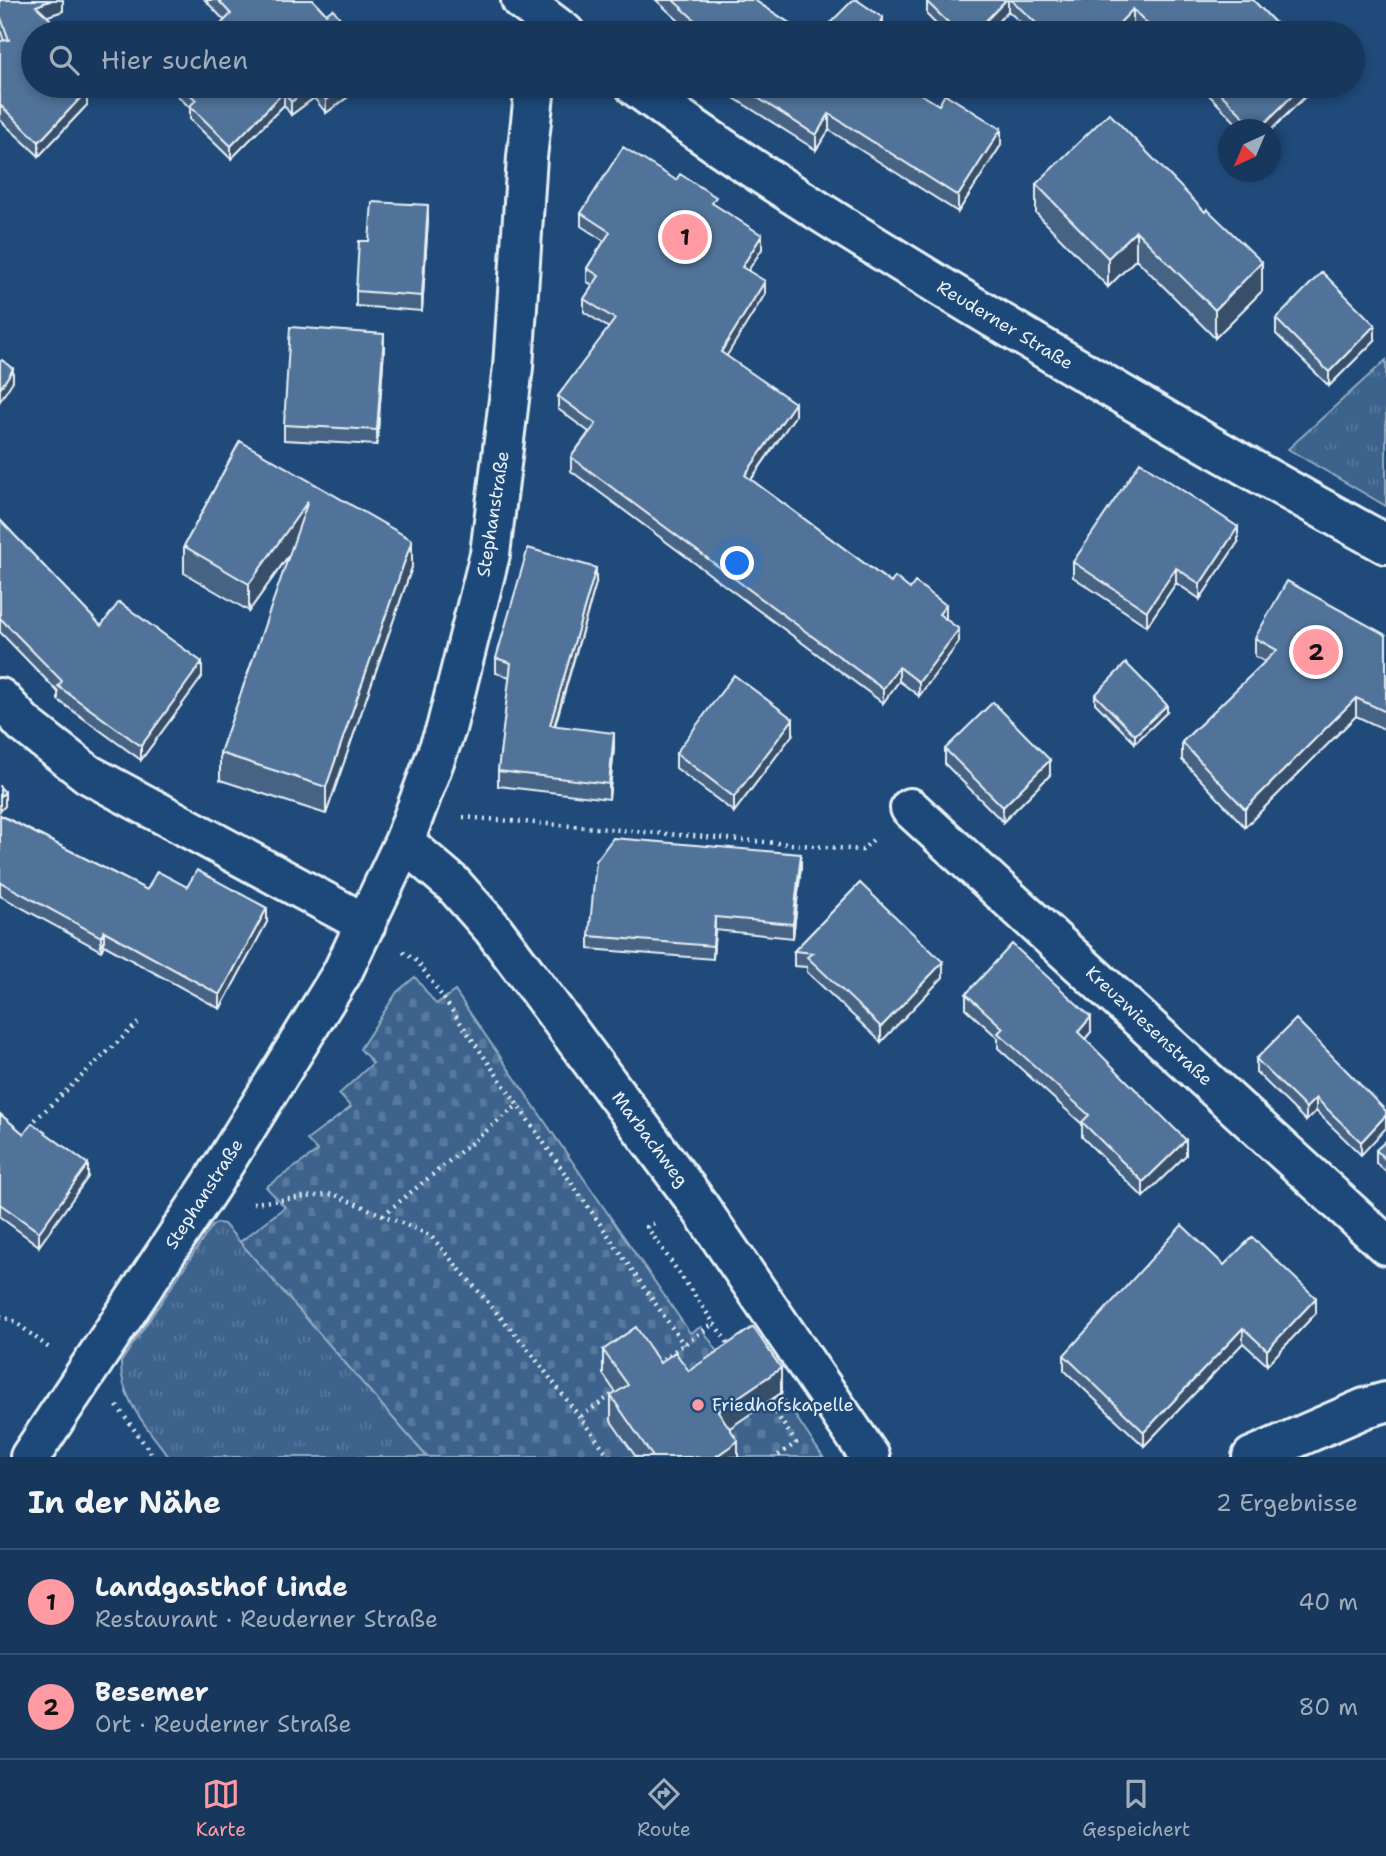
<!DOCTYPE html>
<html lang="de">
<head>
<meta charset="utf-8">
<style>
  body { margin:0; font-family:"Shantell Sans",sans-serif; background:#203f62; color:#f1f3f6 }
  .compass { position:absolute; left:1218px; top:119px; width:63px; height:63px; border-radius:50%; background:#17385c; box-shadow:0 4px 10px #0003; rotate:224deg }
  .you { position:absolute; left:738px; top:564px; width:24px; height:24px; margin:-18px; border:5px solid #fff; border-radius:50%; background:#1a73e8; box-shadow:0 0 0 10px #1a73e833 }
  .badge { display:grid; place-items:center; width:46px; height:46px; border-radius:50%; background:#ff9aa2; color:#111; font-size:23px; font-weight:700 }
  .pin { position:absolute; translate:-50% -50%; border:4px solid #fff; box-shadow:0 2px 7px #0006 }
  .list { margin:0; padding:0; list-style:none }
  h2 { display:flex; justify-content:space-between; align-items:center; height:91px; margin:0; padding:0 28px; font-size:30px }
  h2 small { font-size:23px; font-weight:400; color:#9eacbb }
  .list li { display:grid; grid-template-columns:46px 1fr auto; gap:21px; align-items:center; box-sizing:border-box; height:105px; padding:0 28px; border-top:2px solid #365272 }
  .list b { display:block; font-size:26px; white-space:nowrap }
  .list p { margin:0; font-size:23px; white-space:nowrap; color:#9eacbb }
  .list em { font-size:23px; font-style:normal; color:#9eacbb }
  .icon { flex:none; width:38px; height:38px; fill:none; stroke:currentColor; stroke-width:2; stroke-linecap:round; stroke-linejoin:round }
  .map { position:relative; flex:none; width:1386px; height:1457px; overflow:hidden }
  .search { position:absolute; background:#17385c; box-shadow:0 4px 10px #0003; left:21px; right:21px; top:21px; height:77px; display:flex; align-items:center; gap:18px; box-sizing:border-box; padding:0 24px; border-radius:38px; color:#9eacbb; font-size:26px }
  .sheet { height:301px; background:#17385c }
  nav { display:flex; justify-content:space-around; align-items:center; box-sizing:border-box; height:98px; border-top:2px solid #365272; background:#17385c; font-size:19px; color:#9eacbb }
  nav a { display:grid; justify-items:center; gap:4px }
  nav .on { color:#ff9aa2 }
  .map>svg:first-child { display:block }
</style>
</head>
<body>
<div class="map">
<svg width="1386" height="1457" viewBox="0 0 1386 1457">
  <defs>
    <pattern id="grass-tufts" width="24" height="20" patternUnits="userSpaceOnUse" patternTransform="scale(1.75)"><rect width="24" height="20" fill="#3c628c"/><path d="M3 7l-1-3M5 7V3M7 7l1-3M15 17l-1-3M17 17v-4M19 17l1-3" fill="none" stroke="#58799d"/></pattern>
    <pattern id="cemetery-stones" width="16" height="16" patternUnits="userSpaceOnUse" patternTransform="scale(1.75)"><rect width="16" height="16" fill="#3c628c"/><path d="M2 7V4a2 2 0 0 1 4 0v3zM10 15v-3a2 2 0 0 1 4 0v3z" fill="#58799d"/></pattern>
  </defs>
  <rect width="100%" height="100%" fill="#1f4a7a"/>
  <filter id="ink" filterUnits="userSpaceOnUse"><feTurbulence type="fractalNoise" baseFrequency=".0143" numOctaves="2"/><feDisplacementMap in="SourceGraphic" scale="14" xChannelSelector="R" yChannelSelector="G"/><feConvolveMatrix kernelMatrix="1 2 1 2 8 2 1 2 1" color-interpolation-filters="sRGB"/></filter>
  <g filter="url(#ink)">
    <!-- grass -->
    <path fill="url(#grass-tufts)" stroke="#92aac2" stroke-width="2" d="M 1386,360 L 1386,506 L 1288,449 Z
      M 217,1223 L 224,1224 L 240,1242 L 427,1457 L 169,1457 C 148,1428 120,1400 121,1362 L 212,1226 Z"/>
    <!-- cemetery -->
    <path fill="url(#cemetery-stones)" stroke="#92aac2" stroke-width="2" d="M 415,977 L 436,1004 L 455,991 L 690,1333 L 701,1327 L 729,1368 L 780,1393 L 823,1457 L 427,1457 L 240,1242 L 285,1207 L 266,1187 L 318,1151 L 307,1140 L 351,1107 L 339,1094 L 373,1063 L 360,1049 L 397,992 Z"/>
    <g fill="none" stroke-linecap="round" stroke-linejoin="round">
      <defs>
        <path id="minor" d="M 0,698 L 24,724 L 88,774 L 366,924
          M 910,808 L 1386,1245
          M 404,842 L 453,884 L 493,929 L 692,1196 L 870,1457
          M 30,1457 L 211,1185 L 342,973 L 404,842 L 446,729 L 490,554 L 513,367 L 527,157 L 535,86
          M 1252,1457 L 1365,1408 L 1386,1402"/>
        <path id="major" d="M 521,0 L 565,33
          M 635,86 C 736,161 843,227 950,292 C 1094,379 1239,464 1386,544"/>
      </defs>
      <!-- minor casing -->
      <use href="#minor" stroke="#e8f1f8" stroke-width="44"/>
      <!-- major casing -->
      <use href="#major" stroke="#e8f1f8" stroke-width="44"/>
      <!-- path -->
      <path stroke="#e8f1f8" stroke-width="4.5" stroke-dasharray="2 5" stroke-linecap="butt" d="M 463,817 L 862,850 L 875,838
        M 403,952 L 417,961 L 444,999 L 684,1345
        M 35,1120 L 138,1023
        M 253,1203 L 333,1194 L 430,1235 L 528,1349 L 610,1457
        M 383,1215 L 519,1104
        M 654,1223 L 647,1227 L 732,1349
        M 0,1316 L 14,1321 L 49,1348
        M 657,1363 L 715,1323
        M 768,1401 L 796,1443 L 776,1457
        M 117,1406 L 154,1457
        M 581,1416 L 616,1392"/>
      <!-- minor -->
      <use href="#minor" stroke="#1f4a7a" stroke-width="38"/>
      <!-- major -->
      <use href="#major" stroke="#1f4a7a" stroke-width="38"/>
    </g>
    <!-- wall -->
    <path fill="#466384" stroke="#e8f1f8" stroke-width="2" d="M 0,0 L 63,0 L 63,11 L 47,16 L 87,105 L 39,156 L 0,120 L 0,41 L 4,41 L 0,29 Z
      M 205,0 L 313,0 L 326,14 L 352,33 L 224,20 Z
      M 656,0 L 754,0 L 805,33 L 692,33 Z
      M 929,0 L 1253,0 L 1285,33 L 1143,33 L 1133,23 L 1123,33 L 1032,33 L 1008,11 L 987,33 L 945,33 L 927,15 L 927,2 Z
      M 172,86 L 363,86 L 326,113 L 314,98 L 291,115 L 284,105 L 231,159 L 190,119 L 190,108 L 172,90 Z
      M 715,86 L 907,86 L 1001,145 L 958,212 L 829,130 L 816,150 Z
      M 1200,86 L 1316,86 L 1270,130 L 1243,130 Z
      M 1036,184 L 1205,212 L 1262,291 L 1215,338 L 1136,259 L 1108,287 L 1036,213 Z
      M 716,206 L 762,249 L 748,270 L 765,294 L 726,356 L 795,416 L 751,480 L 891,583 L 946,618 L 959,642 L 919,696 L 899,681 L 883,703 L 571,471 L 571,457 L 589,432 L 558,409 L 558,396 L 609,328 L 584,312 L 584,299 L 593,285 L 587,282 L 587,268 L 604,241 L 581,226 L 581,213 Z
      M 428,220 L 422,311 L 356,306 L 356,291 L 369,241 Z
      M 1276,319 L 1375,340 L 1329,386 L 1276,334 Z
      M 384,349 L 377,445 L 284,440 L 284,425 Z
      M 240,441 L 412,567 L 326,814 L 220,780 L 220,753 L 290,554 L 249,611 L 184,573 L 184,546 Z
      M 0,520 L 101,626 L 202,677 L 141,760 L 58,700 L 58,692 L 0,632 Z
      M 1238,542 L 1200,599 L 1176,583 L 1147,626 L 1073,577 L 1073,562 Z
      M 596,583 L 555,726 L 614,748 L 609,799 L 498,786 L 498,771 L 510,677 L 496,673 L 496,658 Z
      M 1386,635 L 1386,730 L 1356,716 L 1245,827 L 1182,760 L 1182,742 L 1265,662 L 1255,656 L 1255,638 Z
      M 1095,695 L 1167,712 L 1135,743 L 1095,703 Z
      M 793,734 L 734,812 L 676,768 L 676,753 Z
      M 945,749 L 1050,775 L 1003,822 L 945,764 Z
      M 0,815 L 147,890 L 267,922 L 220,1009 L 104,945 L 101,951 L 0,896 Z
      M 801,867 L 793,938 L 715,930 L 713,959 L 589,949 L 589,936 Z
      M 860,883 L 943,977 L 881,1042 L 807,972 L 807,967 L 794,966 L 794,951 Z
      M 966,994 L 1091,1032 L 1085,1039 L 1186,1155 L 1143,1197 L 1082,1137 L 1082,1124 L 998,1048 L 998,1038 L 966,1009 Z
      M 1256,1059 L 1386,1111 L 1361,1155 L 1316,1111 L 1306,1121 L 1256,1072 Z
      M 0,1114 L 24,1134 L 88,1177 L 39,1246 L 0,1217 Z
      M 1386,1141 L 1386,1172 L 1376,1163 L 1376,1150 Z
      M 1224,1265 L 1316,1313 L 1267,1365 L 1243,1343 L 1144,1446 L 1064,1370 L 1064,1355 Z
      M 603,1350 L 660,1363 L 689,1371 L 781,1393 L 729,1428 L 738,1457 L 636,1457 L 611,1421 L 611,1396 L 616,1393 L 603,1374 Z"/>
    <!-- shaded-wall -->
    <path fill="#39506b" stroke="#e8f1f8" stroke-width="2" d="M 52,0 L 63,0 L 63,11 L 36,20 L 36,6 Z
      M 1006,0 L 1008,0 L 1008,11 L 987,33 L 974,33 Z
      M 1133,9 L 1133,23 L 1123,33 L 1110,33 Z
      M 883,18 L 883,33 L 873,33 Z
      M 312,86 L 314,86 L 314,98 L 291,115 L 291,102 Z
      M 345,86 L 363,86 L 326,113 L 326,100 Z
      M 1302,86 L 1316,86 L 1270,131 L 1270,130 L 1258,130 Z
      M 87,91 L 87,105 L 39,156 L 39,142 Z
      M 284,92 L 284,105 L 231,159 L 231,146 Z
      M 829,114 L 829,130 L 816,150 L 816,135 Z
      M 1001,129 L 1001,145 L 958,212 L 958,196 Z
      M 428,205 L 428,220 L 422,311 L 422,296 Z
      M 1136,231 L 1136,259 L 1108,287 L 1108,258 Z
      M 762,235 L 762,249 L 742,280 L 742,267 Z
      M 1262,262 L 1262,291 L 1215,338 L 1215,310 Z
      M 765,281 L 765,294 L 721,365 L 721,352 Z
      M 1375,325 L 1375,340 L 1329,386 L 1329,372 Z
      M 384,334 L 384,349 L 377,445 L 377,430 Z
      M 13,369 L 13,381 L 0,401 L 0,389 Z
      M 795,403 L 795,416 L 745,488 L 745,475 Z
      M 308,501 L 308,528 L 249,611 L 249,584 Z
      M 1238,527 L 1238,542 L 1200,599 L 1200,584 Z
      M 412,540 L 412,567 L 326,814 L 326,787 Z
      M 596,568 L 596,583 L 550,740 L 550,725 Z
      M 1176,568 L 1176,583 L 1147,626 L 1147,611 Z
      M 946,605 L 946,618 L 939,628 L 939,614 Z
      M 959,629 L 959,642 L 919,696 L 919,682 Z
      M 202,662 L 202,677 L 141,760 L 141,746 Z
      M 899,667 L 899,681 L 883,703 L 883,689 Z
      M 1356,698 L 1356,716 L 1245,827 L 1245,809 Z
      M 1167,705 L 1167,712 L 1135,743 L 1135,735 Z
      M 793,719 L 793,734 L 734,812 L 734,797 Z
      M 614,733 L 614,748 L 609,799 L 609,784 Z
      M 1050,760 L 1050,775 L 1003,822 L 1003,807 Z
      M 5,792 L 5,806 L 0,811 L 0,797 Z
      M 801,854 L 801,867 L 793,938 L 793,924 Z
      M 267,908 L 267,922 L 220,1009 L 220,995 Z
      M 715,917 L 715,930 L 713,959 L 713,946 Z
      M 104,931 L 104,945 L 101,951 L 101,937 Z
      M 943,962 L 943,977 L 881,1042 L 881,1027 Z
      M 1091,1017 L 1091,1032 L 1078,1047 L 1078,1032 Z
      M 1316,1098 L 1316,1111 L 1306,1121 L 1306,1108 Z
      M 1386,1115 L 1386,1128 L 1361,1155 L 1361,1142 Z
      M 1186,1140 L 1186,1155 L 1143,1197 L 1143,1182 Z
      M 88,1164 L 88,1177 L 39,1246 L 39,1232 Z
      M 1316,1298 L 1316,1313 L 1267,1365 L 1267,1350 Z
      M 1243,1328 L 1243,1343 L 1144,1446 L 1144,1432 Z
      M 781,1368 L 781,1393 L 718,1436 L 718,1411 Z
      M 738,1441 L 738,1457 L 715,1457 Z"/>
    <!-- building -->
    <path fill="#517399" stroke="#e8f1f8" stroke-width="2" d="M 0,0 L 52,0 L 36,6 L 65,33 L 33,33 L 33,86 L 85,86 L 87,91 L 39,142 L 0,105 L 0,41 L 9,40 L 0,15 Z
      M 218,0 L 313,0 L 326,14 L 333,9 L 352,33 L 212,33 L 231,14 Z
      M 673,0 L 754,0 L 805,33 L 709,33 Z
      M 853,0 L 857,0 L 883,18 L 873,33 L 823,33 L 827,26 Z
      M 929,0 L 1006,0 L 974,33 L 959,33 L 927,2 Z
      M 1011,0 L 1253,0 L 1285,33 L 1156,33 L 1133,9 L 1110,33 L 1047,33 Z
      M 181,86 L 312,86 L 291,102 L 284,92 L 231,146 L 190,106 L 196,100 Z
      M 315,86 L 345,86 L 326,100 Z
      M 739,86 L 907,86 L 939,105 L 945,94 L 1001,129 L 958,196 L 829,114 L 816,135 Z
      M 1213,86 L 1302,86 L 1258,130 L 1257,130 Z
      M 1109,113 L 1205,212 L 1207,209 L 1262,262 L 1215,310 L 1136,231 L 1108,258 L 1036,184 Z
      M 623,147 L 676,180 L 680,174 L 716,197 L 712,203 L 762,235 L 742,267 L 765,281 L 721,352 L 795,403 L 745,475 L 891,583 L 895,577 L 910,589 L 915,582 L 946,605 L 939,614 L 959,629 L 919,682 L 899,667 L 883,689 L 571,457 L 596,424 L 558,396 L 615,319 L 584,299 L 599,276 L 587,268 L 610,232 L 581,213 Z
      M 372,202 L 428,205 L 422,296 L 356,291 L 359,241 L 369,241 Z
      M 1322,272 L 1375,325 L 1329,372 L 1276,319 Z
      M 290,327 L 384,334 L 377,430 L 284,425 Z
      M 2,360 L 13,369 L 0,389 L 0,362 Z
      M 240,441 L 412,540 L 326,787 L 220,753 L 308,501 L 249,584 L 184,546 Z
      M 1140,462 L 1238,527 L 1200,584 L 1176,568 L 1147,611 L 1073,562 Z
      M 0,520 L 101,626 L 119,602 L 202,662 L 141,746 L 58,686 L 62,681 L 0,618 Z
      M 528,548 L 596,568 L 550,725 L 614,733 L 609,784 L 498,771 L 511,663 L 496,658 Z
      M 1287,581 L 1386,635 L 1386,712 L 1356,698 L 1245,809 L 1182,742 L 1277,650 L 1255,638 Z
      M 1126,663 L 1167,705 L 1135,735 L 1095,695 Z
      M 734,675 L 793,719 L 734,797 L 676,753 Z
      M 993,702 L 1050,760 L 1003,807 L 945,749 Z
      M 0,787 L 5,792 L 0,797 Z
      M 0,815 L 147,890 L 157,871 L 187,887 L 197,870 L 267,908 L 220,995 L 104,931 L 101,937 L 0,882 Z
      M 613,838 L 801,854 L 793,924 L 715,917 L 713,946 L 589,936 L 596,861 Z
      M 860,883 L 943,962 L 881,1027 L 807,957 L 813,953 L 794,951 Z
      M 1012,944 L 1091,1017 L 1078,1032 L 1186,1140 L 1143,1182 L 1082,1122 L 1089,1115 L 998,1033 L 1003,1028 L 966,994 Z
      M 1296,1019 L 1386,1111 L 1386,1115 L 1361,1142 L 1316,1098 L 1306,1108 L 1256,1059 Z
      M 0,1114 L 24,1134 L 32,1123 L 88,1164 L 39,1232 L 0,1204 Z
      M 1386,1141 L 1386,1160 L 1376,1150 Z
      M 1182,1225 L 1224,1265 L 1252,1237 L 1316,1298 L 1267,1350 L 1243,1328 L 1144,1432 L 1064,1355 Z
      M 636,1327 L 660,1363 L 675,1352 L 689,1371 L 753,1327 L 781,1368 L 718,1411 L 738,1441 L 715,1457 L 653,1457 L 611,1396 L 628,1385 L 603,1350 Z"/>
  </g>
  <!-- markers -->
  <circle fill="#ff9aa2" stroke="#1f4a7a" stroke-width="2.5" cx="698" cy="1405" r="7"/>
  <g text-anchor="middle" dominant-baseline="central" stroke-width="5" stroke-linejoin="round" paint-order="stroke">
    <!-- street labels -->
    <g font-size="18" fill="#e8f1f8" stroke="#1f4a7a">
      <text transform="translate(1005 325) rotate(31)">Reuderner Straße</text>
      <text transform="translate(493 514) rotate(-81)">Stephanstraße</text>
      <text transform="translate(1149 1026) rotate(43)">Kreuzwiesenstraße</text>
      <text transform="translate(650 1139) rotate(53)">Marbachweg</text>
      <text transform="translate(204 1194) rotate(-57)">Stephanstraße</text>
    </g>
    <!-- poi labels -->
    <g font-size="18" fill="#e8f1f8" stroke="#1f4a7a" text-anchor="start">
      <text x="712" y="1405">Friedhofskapelle</text>
    </g>
  </g>
</svg>
<svg class="compass" viewBox="-18 -18 36 36"><path d="M0-13l5 13h-10z" fill="#e53935"/><path d="M0 13l5-13h-10z" fill="#9eacbb"/></svg>
<div class="you"></div>
<div class="pin badge" style="left:685px;top:237px">1</div>
<div class="pin badge" style="left:1316px;top:652px">2</div>
<div class="search"><svg class="icon" aria-label="search" viewBox="0 0 24 24"><circle cx="10" cy="10" r="6"/><path d="M15 15l6 6"/></svg>Hier suchen</div>
</div>
<section class="sheet">
<h2>In der Nähe<small>2 Ergebnisse</small></h2>
<ul class="list">
<li><span class="badge">1</span><div><b>Landgasthof Linde</b><p>Restaurant · Reuderner Straße</p></div><em>40 m</em></li>
<li><span class="badge">2</span><div><b>Besemer</b><p>Ort · Reuderner Straße</p></div><em>80 m</em></li>
</ul>
</section>
<nav>
<a class="on"><svg class="icon" aria-label="map" viewBox="0 0 24 24"><path d="M3 6l6-2 6 2 6-2v14l-6 2-6-2-6 2zM9 4v14M15 6v14"/></svg>Karte</a>
<a><svg class="icon" aria-label="directions" viewBox="0 0 24 24"><path d="M12 3l9 9-9 9-9-9zM9 14v-3h6M13 9l2 2-2 2"/></svg>Route</a>
<a><svg class="icon" aria-label="saved" viewBox="0 0 24 24"><path d="M7 4h10v16l-5-4-5 4z"/></svg>Gespeichert</a>
</nav>
</body>
</html>
